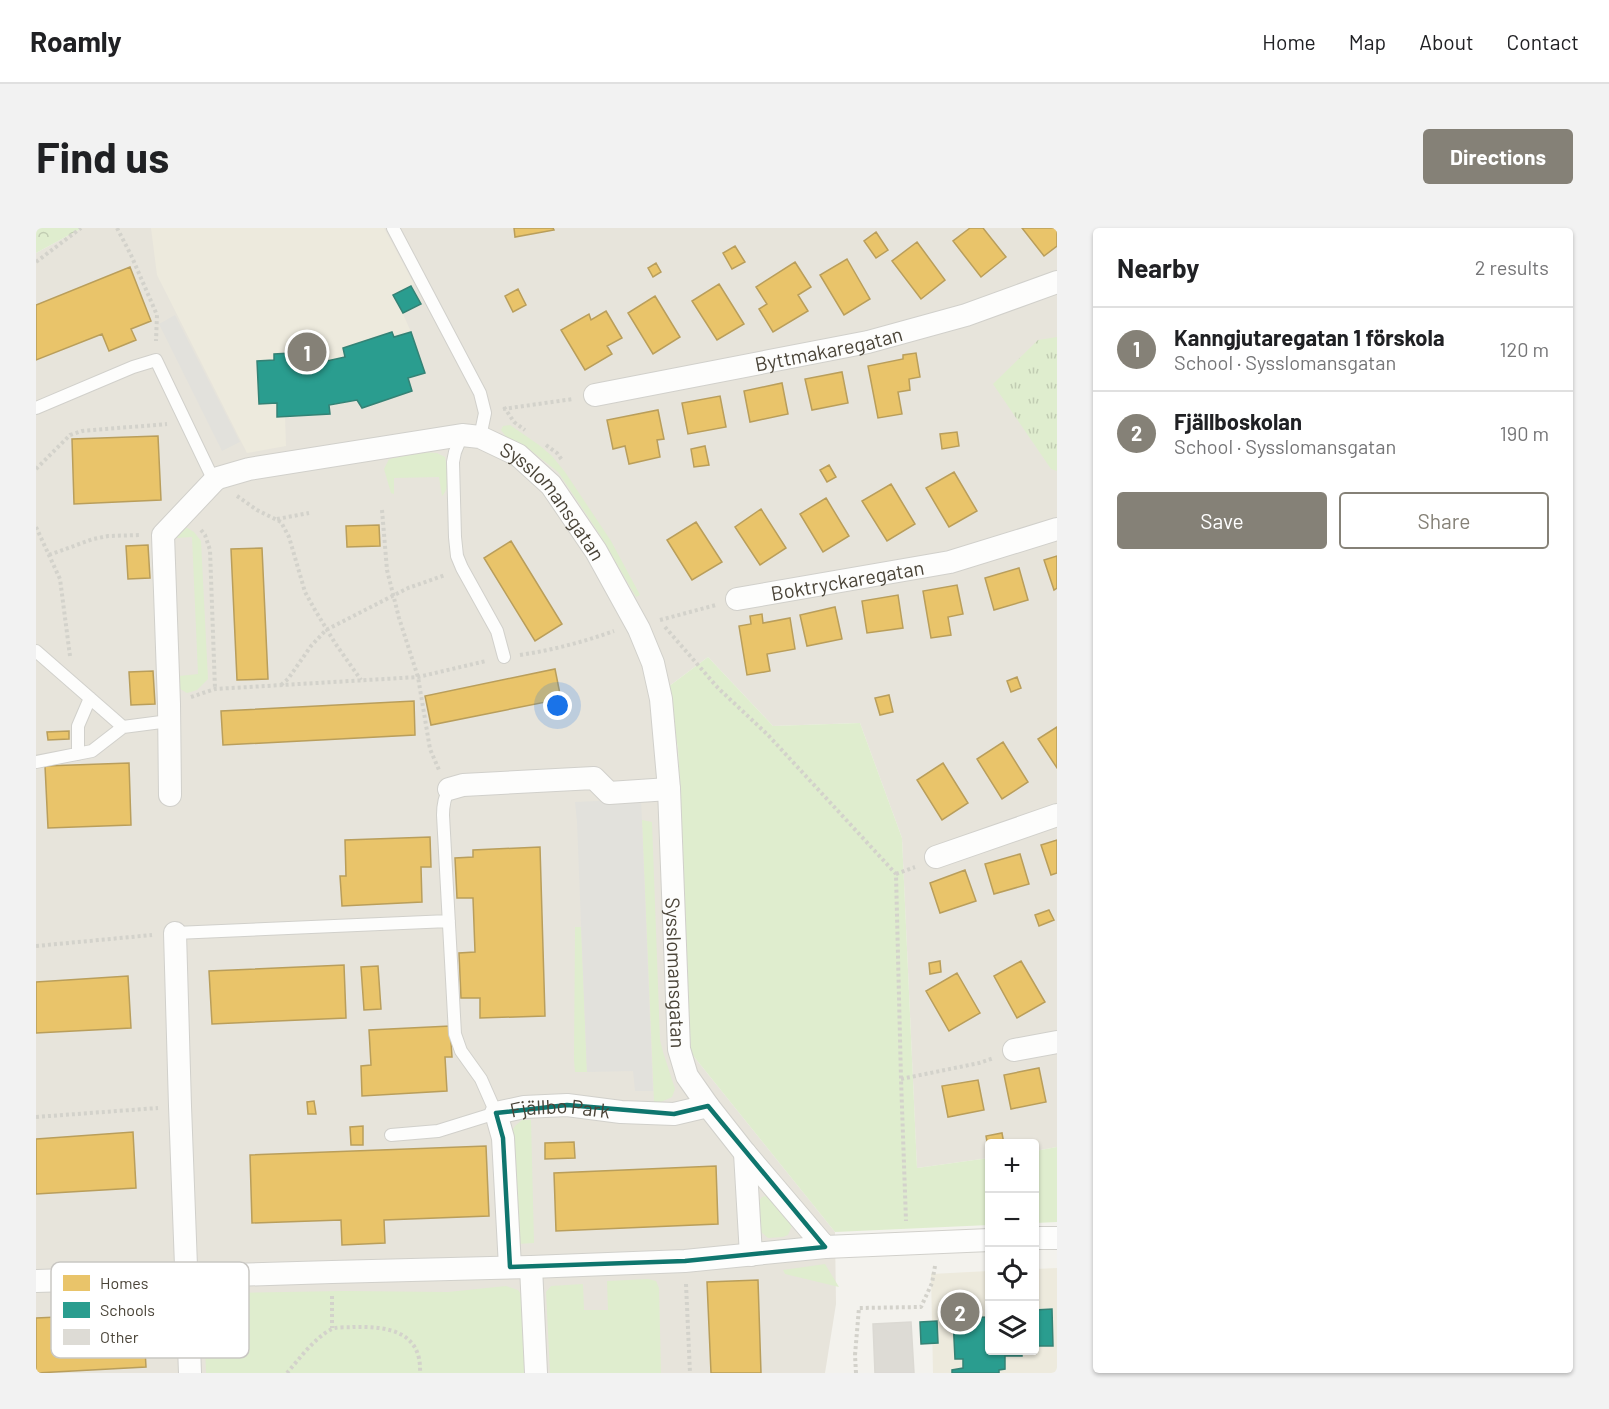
<!DOCTYPE html>
<html lang="en">
<head>
<meta charset="utf-8">
<style>
  body { margin:0; font-family:Barlow,sans-serif; background:#f2f2f2; color:#202124 }
  .controls { position:absolute; right:18px; bottom:18px; display:grid; overflow:hidden; border-radius:6px; box-shadow:0 2px 4px #0004 }
  .controls button { width:54px; height:54px; display:grid; place-items:center; padding:0; border:0; border-bottom:2px solid #e0e0e0; background:#fff; color:#202124; font:30px sans-serif }
  .you { position:absolute; left:522px; top:478px; width:21px; height:21px; margin:-15px; border:4px solid #fff; border-radius:50%; background:#1a73e8; box-shadow:0 0 0 9px #1a73e833 }
  .badge { display:grid; place-items:center; width:39px; height:39px; border-radius:50%; background:#858177; color:#fff; font-size:20px; font-weight:700 }
  .pin { position:absolute; translate:-50% -50%; border:3px solid #fff; box-shadow:0 2px 6px #0006 }
  .list { margin:0; padding:0; list-style:none }
  h2 { display:flex; justify-content:space-between; align-items:center; height:78px; margin:0; padding:0 24px; font-size:26px }
  h2 small { font-size:20px; font-weight:400; color:#757577 }
  .list li { display:grid; grid-template-columns:39px 1fr auto; gap:18px; align-items:center; box-sizing:border-box; height:84px; padding:0 24px; border-top:2px solid #e0e0e0 }
  .list b { display:block; font-size:22px; white-space:nowrap }
  .list p { margin:0; font-size:20px; white-space:nowrap; color:#757577 }
  .list em { font-size:20px; font-style:normal; color:#757577 }
  .actions { display:flex; gap:12px; padding:18px 24px }
  .actions a { flex:1; padding:14px 0; border:2px solid #858177; border-radius:6px; text-align:center; font-size:21px; color:#858177 }
  .actions .main { background:#858177; color:#fff }
  .icon { flex:none; width:33px; height:33px; fill:none; stroke:currentColor; stroke-width:2; stroke-linecap:round; stroke-linejoin:round }
  .map { position:relative; flex:none; width:1021px; height:1145px; overflow:hidden; border-radius:6px }
  header { display:flex; align-items:center; gap:36px; box-sizing:border-box; height:84px; padding:0 30px; background:#fff; border-bottom:2px solid #e0e0e0 }
  header strong { font-size:28px }
  nav { display:flex; gap:33px; margin-inline-start:auto; font-size:21px }
  .intro { display:flex; align-items:center; justify-content:space-between; box-sizing:border-box; height:144px; padding:0 36px }
  h1 { margin:0; font-size:42px }
  .button { padding:15px 27px; border-radius:6px; background:#858177; color:#fff; font-size:21px; font-weight:700 }
  main { display:flex; gap:36px; padding:0 36px }
  aside { flex:1; background:#fff; border-radius:6px; box-shadow:0 2px 4px #0004 }
  .map>svg:first-child { display:block }
</style>
</head>
<body>
<header>
<strong>Roamly</strong>
<nav><a>Home</a><a>Map</a><a>About</a><a>Contact</a></nav>
</header>
<div class="intro"><h1>Find us</h1><a class="button">Directions</a></div>
<main>
<div class="map">
<svg width="1021" height="1145" viewBox="0 0 1021 1145">
  <defs>
    <pattern id="forest-crowns" width="20" height="18" patternUnits="userSpaceOnUse" patternTransform="scale(1.5)"><rect width="20" height="18" fill="#dfedce"/><path d="M2 6a3 3 0 1 1 6 0M12 15a3 3 0 1 1 6 0" fill="none" stroke="#c1ccb2"/></pattern>
    <pattern id="park-tufts" width="24" height="20" patternUnits="userSpaceOnUse" patternTransform="scale(1.5)"><rect width="24" height="20" fill="#dfedce"/><path d="M3 7l-1-3M5 7V3M7 7l1-3M15 17l-1-3M17 17v-4M19 17l1-3" fill="none" stroke="#c1ccb2"/></pattern>
  </defs>
  <rect width="100%" height="100%" fill="#f3f2ed"/>
  <!-- residential -->
  <path fill="#e7e4db" d="M 46,0 L 1021,0 L 1021,919 L 999,923 L 999,916 L 954,916 L 953,930 L 881,940 L 866,610 L 824,495 L 737,498 L 672,429 L 632,459 L 642,521 L 655,825 L 799,1004 L 800,1076 L 789,1145 L 0,1145 L 0,25 Z"/>
  <!-- education -->
  <path fill="#edeadd" d="M 115,0 L 348,0 L 378,56 L 375,58 L 385,76 L 367,86 L 375,104 L 389,145 L 372,150 L 376,163 L 326,180 L 321,172 L 294,177 L 294,186 L 249,188 L 250,218 L 211,225 L 121,47 Z
    M 1021,1040 L 1021,1145 L 897,1145 L 895,1046 L 953,1043 L 954,1122 L 999,1122 L 999,1041 Z"/>
  <!-- grass -->
  <path fill="#dfedce" d="M 474,197 L 503,217 L 516,228 L 529,244 L 575,313 L 604,367 L 600,369 L 564,307 L 522,244 L 493,221 L 471,210 L 465,202 L 467,198 Z
    M 387,224 L 401,225 L 409,229 C 411,243 416,257 406,268 L 403,249 L 358,250 L 358,266 L 355,265 L 348,241 L 353,231 Z
    M 148,298 L 158,304 L 165,313 L 172,451 L 161,462 L 151,465 L 144,461 L 143,448 L 162,446 L 156,309 L 139,310 Z
    M 672,429 L 737,498 L 824,495 L 866,610 L 881,940 L 953,930 L 953,997 L 799,1004 L 655,825 L 642,521 L 632,459 Z
    M 606,592 L 616,594 L 624,812 L 627,824 L 639,861 L 636,869 L 625,874 L 618,874 Z
    M 539,699 L 545,699 L 551,844 L 539,844 L 538,832 Z
    M 486,892 L 495,892 L 498,1015 L 480,1016 L 475,905 L 479,898 Z
    M 1021,919 L 1021,994 L 999,995 L 999,923 Z
    M 730,968 L 734,970 L 756,997 L 752,1007 L 747,1009 L 732,1010 L 725,1004 L 723,973 L 726,969 Z
    M 789,1036 L 803,1059 L 749,1046 L 747,1042 Z
    M 612,1051 L 620,1053 L 623,1060 L 625,1145 L 514,1145 L 510,1064 L 515,1058 L 547,1056 L 548,1082 L 572,1082 L 571,1053 Z
    M 470,1058 L 482,1062 L 487,1069 L 493,1145 L 170,1145 C 170,1131 165,1079 174,1070 C 177,1066 182,1066 187,1065 L 308,1063 L 412,1064 Z"/>
  <!-- forest -->
  <path fill="url(#forest-crowns)" d="M 0,0 L 46,0 L 0,25 Z"/>
  <!-- park -->
  <path fill="url(#park-tufts)" d="M 1021,109 L 1021,243 L 1015,241 L 957,156 L 1002,112 Z"/>
  <!-- parking -->
  <path fill="#e2e1dc" d="M 139,87 L 204,214 L 186,223 L 123,96 Z
    M 605,571 L 616,840 L 617,863 L 599,863 L 597,843 L 551,844 L 541,594 L 539,574 Z"/>
  <!-- homes -->
  <path fill="#e9c46a" stroke="#b99e5b" stroke-width="1.5" d="M 478,0 L 517,0 L 518,2 L 479,9 Z
    M 934,0 L 947,0 L 970,29 L 945,49 L 917,13 Z
    M 986,0 L 1021,0 L 1021,18 L 1008,28 Z
    M 840,4 L 852,22 L 840,30 L 828,13 Z
    M 881,14 L 909,52 L 885,71 L 856,33 Z
    M 699,18 L 709,34 L 696,41 L 687,25 Z
    M 811,31 L 834,71 L 808,87 L 784,47 Z
    M 759,34 L 775,59 L 762,67 L 772,83 L 737,104 L 723,81 L 731,76 L 720,59 Z
    M 620,35 L 625,44 L 617,49 L 612,40 Z
    M 94,39 L 115,93 L 95,101 L 100,112 L 73,123 L 66,106 L 0,132 L 0,77 Z
    M 683,56 L 708,96 L 681,112 L 656,73 Z
    M 482,61 L 490,77 L 477,84 L 469,68 Z
    M 619,68 L 644,109 L 617,126 L 592,85 Z
    M 570,83 L 586,110 L 571,118 L 576,126 L 549,142 L 525,102 L 553,86 L 555,92 Z
    M 880,125 L 884,149 L 873,151 L 874,162 L 862,164 L 866,186 L 842,190 L 832,138 L 867,131 L 867,127 Z
    M 806,144 L 812,175 L 776,182 L 769,151 Z
    M 746,155 L 752,186 L 714,194 L 708,163 Z
    M 684,168 L 690,199 L 652,206 L 646,175 Z
    M 622,182 L 628,211 L 621,212 L 624,229 L 593,236 L 589,218 L 577,221 L 571,192 Z
    M 921,204 L 923,218 L 906,221 L 904,206 Z
    M 122,208 L 125,272 L 38,276 L 36,211 Z
    M 669,218 L 673,237 L 658,239 L 655,221 Z
    M 793,237 L 800,249 L 791,254 L 784,242 Z
    M 918,244 L 941,283 L 913,299 L 890,260 Z
    M 855,256 L 879,296 L 851,313 L 826,273 Z
    M 790,270 L 813,308 L 787,324 L 764,286 Z
    M 725,281 L 750,320 L 724,337 L 699,299 Z
    M 660,294 L 686,334 L 656,352 L 631,312 Z
    M 343,297 L 344,318 L 311,319 L 310,298 Z
    M 475,313 L 526,396 L 499,413 L 448,330 Z
    M 112,317 L 114,350 L 92,351 L 90,318 Z
    M 226,320 L 232,451 L 201,452 L 195,321 Z
    M 1021,328 L 1021,360 L 1018,362 L 1008,332 Z
    M 983,340 L 992,372 L 958,382 L 949,350 Z
    M 921,357 L 927,386 L 912,389 L 915,407 L 895,410 L 887,363 Z
    M 862,367 L 867,400 L 831,405 L 826,373 Z
    M 799,379 L 806,411 L 771,418 L 764,387 Z
    M 726,386 L 727,395 L 754,390 L 759,421 L 731,426 L 734,443 L 711,447 L 703,398 L 715,396 L 714,388 Z
    M 519,441 L 525,471 L 395,497 L 389,468 Z
    M 117,443 L 119,476 L 95,477 L 93,444 Z
    M 981,449 L 985,460 L 975,464 L 971,453 Z
    M 853,467 L 857,484 L 844,487 L 839,470 Z
    M 378,473 L 379,507 L 187,517 L 185,483 Z
    M 1021,499 L 1021,540 L 1002,511 Z
    M 33,503 L 33,511 L 12,512 L 11,504 Z
    M 967,514 L 992,554 L 966,571 L 941,531 Z
    M 93,535 L 95,597 L 12,600 L 9,538 Z
    M 907,535 L 932,575 L 906,592 L 881,552 Z
    M 394,609 L 395,639 L 385,639 L 386,674 L 306,678 L 304,648 L 310,648 L 309,612 Z
    M 1021,612 L 1021,645 L 1015,647 L 1005,617 Z
    M 504,619 L 509,788 L 444,790 L 444,770 L 425,770 L 423,725 L 439,724 L 437,670 L 421,670 L 419,630 L 437,629 L 437,622 Z
    M 984,626 L 993,656 L 958,666 L 949,636 Z
    M 929,642 L 940,673 L 904,685 L 894,655 Z
    M 1013,682 L 1018,692 L 1003,698 L 999,687 Z
    M 904,733 L 905,744 L 894,746 L 893,735 Z
    M 985,733 L 1009,774 L 981,790 L 958,748 Z
    M 308,737 L 310,790 L 176,796 L 173,743 Z
    M 342,738 L 345,781 L 328,782 L 325,739 Z
    M 921,745 L 944,785 L 913,803 L 890,763 Z
    M 92,748 L 95,800 L 0,805 L 0,754 Z
    M 414,798 L 416,829 L 409,829 L 411,863 L 326,868 L 325,838 L 335,837 L 333,802 Z
    M 1003,840 L 1010,874 L 975,881 L 968,847 Z
    M 942,852 L 948,882 L 912,889 L 906,858 Z
    M 278,873 L 280,886 L 272,886 L 271,874 Z
    M 327,898 L 327,917 L 315,917 L 314,899 Z
    M 97,904 L 100,960 L 0,966 L 0,911 Z
    M 966,905 L 968,916 L 954,916 L 953,925 L 950,908 Z
    M 538,914 L 539,930 L 509,931 L 509,915 Z
    M 450,918 L 453,988 L 348,992 L 349,1015 L 306,1017 L 305,992 L 216,995 L 214,927 Z
    M 680,938 L 682,996 L 520,1003 L 518,945 Z
    M 722,1052 L 725,1145 L 675,1145 L 671,1054 Z
    M 107,1085 L 110,1139 L 0,1145 L 0,1090 Z"/>
  <!-- schools -->
  <path fill="#2a9d8f" stroke="#348275" stroke-width="1.5" d="M 375,58 L 385,76 L 367,85 L 357,67 Z
    M 356,104 L 358,109 L 375,104 L 389,145 L 372,150 L 376,163 L 326,180 L 321,172 L 293,177 L 294,186 L 241,189 L 241,175 L 223,176 L 221,133 L 238,132 L 238,126 L 291,123 L 291,133 L 309,129 L 307,120 Z
    M 1016,1081 L 1017,1118 L 999,1118 L 999,1082 Z
    M 954,1089 L 954,1122 L 986,1122 L 986,1128 L 969,1128 L 969,1141 L 963,1142 L 963,1145 L 916,1145 L 916,1142 L 927,1140 L 927,1131 L 919,1131 L 917,1090 Z
    M 901,1093 L 902,1115 L 885,1116 L 884,1094 Z"/>
  <!-- building -->
  <path fill="#dddbd5" stroke="#dbd9d3" stroke-width="1.5" d="M 875,1094 L 878,1145 L 839,1145 L 837,1096 Z"/>
  <g fill="none" stroke-linecap="round" stroke-linejoin="round">
    <defs>
      <path id="lane" d="M 357,0 L 444,165 L 449,185 L 444,209
        M 0,180 L 97,139 L 120,132 L 178,253
        M 426,207 L 419,224 L 417,234 L 419,309 L 421,328 L 426,340 L 461,403 L 468,429
        M 0,423 L 87,499 L 133,493
        M 42,526 L 42,498 L 54,470
        M 0,534 L 56,523 L 87,499
        M 139,705 L 413,693
        M 355,907 L 402,903 L 460,885 L 445,851 L 425,823 L 419,806 L 407,587 C 407,577 408,570 413,561"/>
      <g id="street">
        <path id="s1" d="M 559,167 L 832,114 L 930,87 L 1021,54"/>
        <path id="s2" d="M 701,371 L 914,334 L 1021,301"/>
        <path d="M 413,561 L 427,557 L 558,550 L 573,565 L 633,561"/>
        <path id="s3" d="M 134,567 L 133,476 L 127,307 L 178,253 L 182,250 L 213,241 L 426,207 L 444,209 L 482,227 L 515,257 L 560,323 L 603,401 L 617,435 L 625,471 L 633,561 L 643,821 L 651,848 L 672,878 L 709,925 L 789,1019 L 954,1012"/>
        <path d="M 900,629 L 1021,587"/>
        <path d="M 139,705 L 144,878 L 154,1145"/>
        <path d="M 978,822 L 1021,814"/>
        <path d="M 709,925 L 715,1027"/>
        <path d="M 999,1010 L 1021,1010"/>
        <path id="s4" d="M 474,1039 L 467,910 L 460,885 L 488,879 L 531,877 L 585,884 L 638,886 L 672,878"/>
        <path d="M 495,1039 L 500,1145"/>
        <path d="M 0,1053 L 296,1044 L 495,1039 L 649,1033 L 789,1019"/>
      </g>
    </defs>
    <!-- lane casing -->
    <use href="#lane" stroke="#d1d0cb" stroke-width="14"/>
    <!-- street casing -->
    <use href="#street" stroke="#d1d0cb" stroke-width="24"/>
    <!-- path -->
    <path stroke="#d3d2cb" stroke-width="4" stroke-dasharray="3 3" stroke-linecap="butt" d="M 81,0 L 95,27 L 121,87 L 120,113
      M 0,34 L 45,0
      M 468,179 L 478,194 L 489,202
      M 467,181 L 537,171
      M 510,217 L 521,225 L 526,232
      M 0,241 L 34,207 L 46,203 L 131,196
      M 201,268 L 221,282 L 245,294 L 253,309 L 269,364 L 279,382 L 299,415 L 325,452
      M 346,282 L 351,342 L 363,390 L 382,449 L 394,521 L 403,542
      M 241,291 L 273,285
      M 0,299 L 24,351 L 34,428
      M 165,302 L 169,307 L 174,322 L 179,461
      M 13,327 L 57,311 L 72,308 L 105,307
      M 624,392 L 680,377
      M 629,399 L 682,460 L 732,507 L 860,646 L 865,851 L 870,993
      M 484,427 C 517,422 547,414 578,403
      M 245,457 L 252,451 L 275,418 L 290,402 L 372,360 L 409,347
      M 155,469 L 179,461 L 382,449 L 450,433
      M 860,646 L 879,639
      M 0,718 L 116,707
      M 865,851 L 943,835 L 958,830
      M 0,889 L 122,880
      M 650,1056 L 654,1145
      M 296,1068 L 296,1100
      M 251,1145 C 263,1131 278,1111 294,1102 C 300,1098 310,1100 317,1099 C 351,1098 386,1103 384,1145
      M 820,1145 L 819,1127 L 823,1080 L 885,1079 L 896,1055 L 899,1038"/>
    <!-- lane -->
    <use href="#lane" stroke="#fdfdfc" stroke-width="12"/>
    <!-- street -->
    <use href="#street" stroke="#fdfdfc" stroke-width="22"/>
  </g>
  <!-- marked area -->
  <path fill="none" stroke="#0f766e" stroke-width="4.5" stroke-linejoin="round" d="M 531,877 L 638,886 L 672,878 L 789,1019 L 649,1033 L 474,1039 L 467,910 L 460,885 Z"/>
  <g text-anchor="middle" dominant-baseline="central" stroke-width="6" stroke-linejoin="round" paint-order="stroke">
    <!-- street labels -->
    <g font-size="20" fill="#4a4438" stroke="#fff">
      <text stroke="none"><textPath href="#s1" startOffset="238">Byttmakaregatan</textPath></text>
      <text stroke="none"><textPath href="#s3" startOffset="705">Sysslomansgatan</textPath></text>
      <text stroke="none"><textPath href="#s2" startOffset="112">Boktryckaregatan</textPath></text>
      <text stroke="none"><textPath href="#s3" startOffset="1209">Sysslomansgatan</textPath></text>
      <text stroke="none"><textPath href="#s4" startOffset="220">Fjällbo Park</textPath></text>
    </g>
  </g>
  <!-- legend -->
  <rect x="15" y="1034" width="198" height="96" rx="9" fill="#fff" stroke="#c9c7c3" stroke-width="1.5"/>
  <rect x="27" y="1047" width="27" height="16" fill="#e9c46a"/>
  <rect x="27" y="1074" width="27" height="16" fill="#2a9d8f"/>
  <rect x="27" y="1101" width="27" height="16" fill="#dddbd5"/>
  <g font-size="16" fill="#4a4438">
    <text x="64" y="1061">Homes</text>
    <text x="64" y="1088">Schools</text>
    <text x="64" y="1115">Other</text>
  </g>
</svg>
<div class="controls">
<button>+</button>
<button>−</button>
<button><svg class="icon" aria-label="locate" viewBox="0 0 24 24"><circle cx="12" cy="12" r="6"/><path d="M12 2v4M12 18v4M2 12h4M18 12h4"/></svg></button>
<button><svg class="icon" aria-label="layers" viewBox="0 0 24 24"><path d="M12 4l9 5-9 5-9-5zM3 14l9 5 9-5"/></svg></button>
</div>
<div class="you"></div>
<div class="pin badge" style="left:271px;top:124px">1</div>
<div class="pin badge" style="left:924px;top:1084px">2</div>
</div>
<aside>
<h2>Nearby<small>2 results</small></h2>
<ul class="list">
<li><span class="badge">1</span><div><b>Kanngjutaregatan 1 förskola</b><p>School · Sysslomansgatan</p></div><em>120 m</em></li>
<li><span class="badge">2</span><div><b>Fjällboskolan</b><p>School · Sysslomansgatan</p></div><em>190 m</em></li>
</ul>
<div class="actions"><a class="main">Save</a><a>Share</a></div>
</aside>
</main>
</body>
</html>
